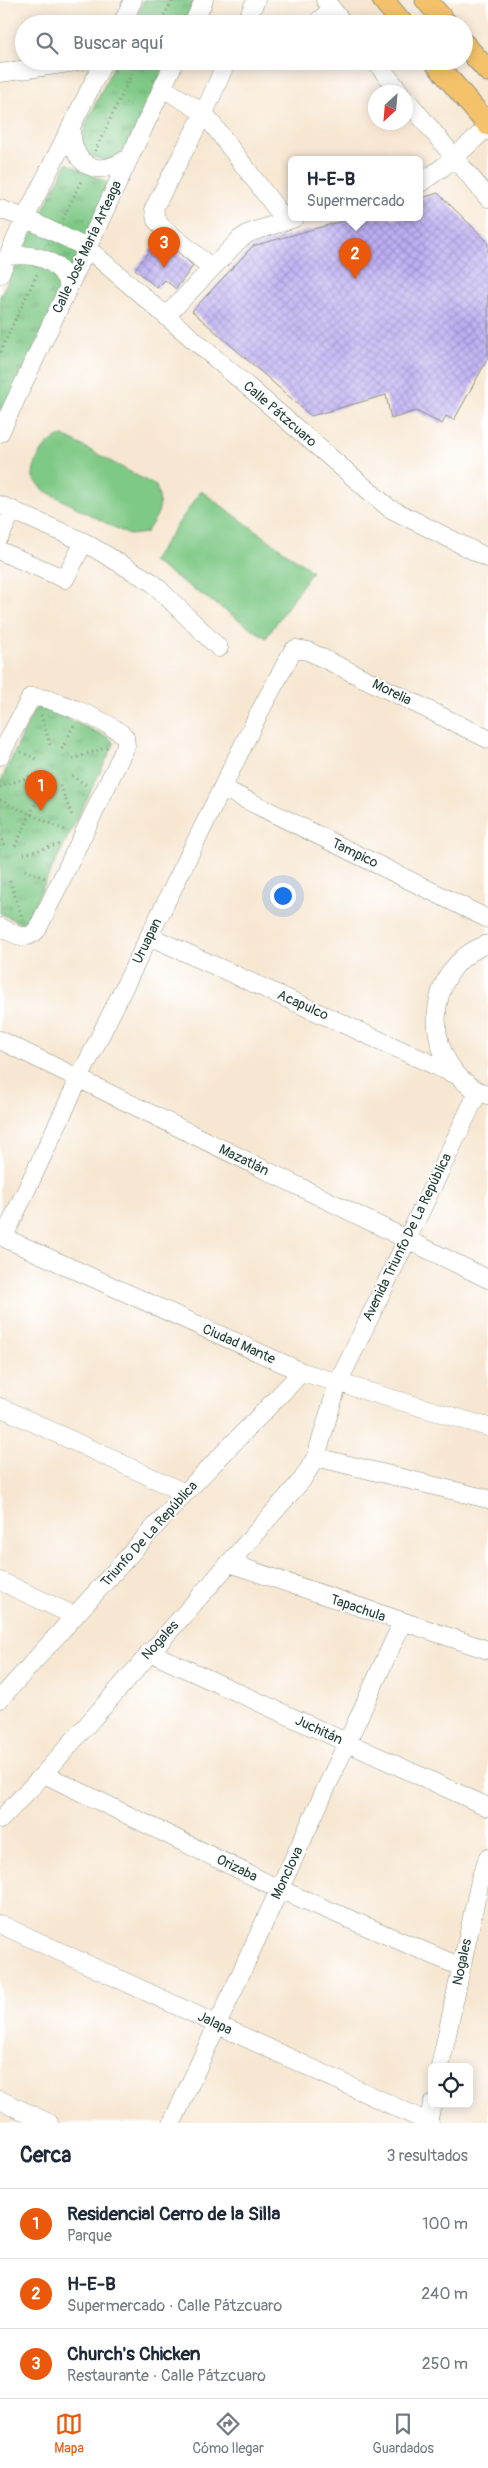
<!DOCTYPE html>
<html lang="es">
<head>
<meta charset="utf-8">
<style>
  body { margin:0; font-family:Pangolin,sans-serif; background:#f2f2f3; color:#1f2937 }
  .controls { position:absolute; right:15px; bottom:15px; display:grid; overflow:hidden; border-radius:8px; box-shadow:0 2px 12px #0003 }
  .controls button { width:45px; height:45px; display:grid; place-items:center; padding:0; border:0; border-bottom:1px solid #e0e1e3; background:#fff; color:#1f2937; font:25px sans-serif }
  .compass { position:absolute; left:368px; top:85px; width:45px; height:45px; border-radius:50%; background:#fff; box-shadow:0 2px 12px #0003; rotate:206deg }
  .you { position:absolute; left:282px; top:895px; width:18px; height:18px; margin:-12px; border:4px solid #fff; border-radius:50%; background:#1a73e8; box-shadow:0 0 0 8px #1a73e833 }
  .badge { display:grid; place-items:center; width:32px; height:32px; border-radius:50%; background:#ea580c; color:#fff; font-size:16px; font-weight:700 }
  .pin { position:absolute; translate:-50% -41px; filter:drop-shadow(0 1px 2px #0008) }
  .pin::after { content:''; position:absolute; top:26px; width:18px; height:15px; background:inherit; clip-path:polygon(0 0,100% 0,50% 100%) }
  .popup { position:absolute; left:288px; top:156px; width:135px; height:65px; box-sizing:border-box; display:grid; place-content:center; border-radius:8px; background:#fff; filter:drop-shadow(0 1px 4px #0005); font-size:16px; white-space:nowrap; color:#747a83 }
  .popup b { font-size:19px; color:#1f2937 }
  .popup::after { content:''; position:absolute; left:50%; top:100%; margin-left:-10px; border:10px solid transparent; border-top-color:#fff }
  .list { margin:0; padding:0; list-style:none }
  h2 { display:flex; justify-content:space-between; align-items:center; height:65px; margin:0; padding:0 20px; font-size:21px }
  h2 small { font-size:16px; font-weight:400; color:#747a83 }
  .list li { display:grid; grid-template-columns:32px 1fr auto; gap:15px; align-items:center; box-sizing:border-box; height:70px; padding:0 20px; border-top:1px solid #e0e1e3 }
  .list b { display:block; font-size:19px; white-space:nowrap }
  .list p { margin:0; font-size:16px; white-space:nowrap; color:#747a83 }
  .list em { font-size:16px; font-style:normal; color:#747a83 }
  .icon { flex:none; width:28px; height:28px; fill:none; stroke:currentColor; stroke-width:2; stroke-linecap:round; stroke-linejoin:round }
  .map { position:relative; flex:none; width:488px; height:2123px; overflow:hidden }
  .search { position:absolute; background:#fff; box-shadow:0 2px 12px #0003; left:15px; right:15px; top:15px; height:55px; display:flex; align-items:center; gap:12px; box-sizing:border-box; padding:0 18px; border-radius:28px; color:#747a83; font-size:19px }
  .sheet { height:275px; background:#fff }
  nav { display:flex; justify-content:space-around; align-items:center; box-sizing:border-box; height:70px; border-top:1px solid #e0e1e3; background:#fff; font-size:14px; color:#747a83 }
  nav a { display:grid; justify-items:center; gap:2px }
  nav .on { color:#ea580c }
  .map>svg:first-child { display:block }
</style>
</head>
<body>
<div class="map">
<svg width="488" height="2123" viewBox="0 0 488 2123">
  <defs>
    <pattern id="grass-tufts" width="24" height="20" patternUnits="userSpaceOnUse" patternTransform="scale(1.25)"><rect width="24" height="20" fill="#7fc986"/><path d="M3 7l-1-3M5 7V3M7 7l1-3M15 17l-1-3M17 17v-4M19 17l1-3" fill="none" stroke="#67a46e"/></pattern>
    <pattern id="building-cross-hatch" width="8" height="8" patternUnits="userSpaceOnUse" patternTransform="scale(1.25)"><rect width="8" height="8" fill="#beaef4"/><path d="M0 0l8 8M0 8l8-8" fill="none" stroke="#9a8fc6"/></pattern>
  </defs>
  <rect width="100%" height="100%" fill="#fff"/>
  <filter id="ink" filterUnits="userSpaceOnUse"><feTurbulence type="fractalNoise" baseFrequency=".02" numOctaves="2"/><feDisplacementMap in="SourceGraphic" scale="10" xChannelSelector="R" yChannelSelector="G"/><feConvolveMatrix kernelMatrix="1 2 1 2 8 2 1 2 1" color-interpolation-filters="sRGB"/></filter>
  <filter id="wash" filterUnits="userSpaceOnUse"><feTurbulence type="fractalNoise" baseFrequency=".0096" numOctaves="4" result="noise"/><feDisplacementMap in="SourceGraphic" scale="20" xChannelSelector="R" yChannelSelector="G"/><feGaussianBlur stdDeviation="1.12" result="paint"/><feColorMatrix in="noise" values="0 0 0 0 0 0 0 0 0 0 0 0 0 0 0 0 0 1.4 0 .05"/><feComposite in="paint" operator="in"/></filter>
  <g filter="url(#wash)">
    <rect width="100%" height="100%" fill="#f7e7d2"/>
    <!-- grass -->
    <path fill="url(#grass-tufts)" stroke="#4f835d" d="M 144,0 L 194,0 L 184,24 L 134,24 Z
      M 116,61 L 167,61 L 128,144 C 116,161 101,164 84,152 L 82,138 L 86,124 Z
      M 67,163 L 110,184 L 0,421 L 0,296 Z
      M 39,706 L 110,738 L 114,744 L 27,919 L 20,923 L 0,913 L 0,783 L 35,709 Z"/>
    <!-- pitch -->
    <path fill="#7fc986" stroke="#4f835d" d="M 64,436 L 156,486 C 164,510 158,513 146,533 L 129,535 L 45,491 L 33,478 C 32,461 47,438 64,436 Z
      M 201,491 L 312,571 L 266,638 L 152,561 Z"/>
    <g id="blocks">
      <!-- building -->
      <path fill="url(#building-cross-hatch)" d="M 438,193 L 488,242 L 488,358 L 454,420 L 446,416 L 442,424 L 416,411 L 391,419 L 386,395 L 311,416 L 192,311 L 253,246 L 353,218 L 419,218 L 419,199 Z
        M 173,247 L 193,266 L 176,289 L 165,280 L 157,288 L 135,269 L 152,248 Z"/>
    </g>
  </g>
  <g filter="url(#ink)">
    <use href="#blocks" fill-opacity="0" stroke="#8b9283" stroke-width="1"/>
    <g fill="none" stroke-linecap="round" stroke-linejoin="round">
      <defs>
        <path id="minor" d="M 325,0 L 344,24
          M 122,24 L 133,0
          M 193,24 L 204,0
          M 245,24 L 256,0
          M 315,24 L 332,9
          M 375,61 L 400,92
          M 0,73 L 83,61
          M 163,88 L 204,113 L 285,220
          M 406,99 L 488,198
          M 71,128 C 73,168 97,179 130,157
          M 419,184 L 443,167 L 488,127
          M 0,209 L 25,218 L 87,248 L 389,508 L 488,558
          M 8,256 C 35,253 59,258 69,286
          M 212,268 L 162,227 L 156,220 L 154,208 L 204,113 L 227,61
          M 0,274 L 25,218 L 104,61
          M 166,316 L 240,239 L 249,233 L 295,218
          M 0,433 L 175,61
          M 0,505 L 84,542 L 65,579 L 0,551
          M 0,536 L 13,510
          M 84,542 L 153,583 L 219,648
          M 0,756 L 31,697 C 48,695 114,724 125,737 L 126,746 L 37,930 C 25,943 13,933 0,927
          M 222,788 L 488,919
          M 149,936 L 456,1075
          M 0,1040 L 488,1279
          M 488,1095 C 420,1072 419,967 488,944
          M 0,1236 L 302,1372 L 488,1427
          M 4,1237 L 79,1079 L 259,713 L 292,652 L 295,649 L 308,651 L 488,739
          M 0,1407 L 185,1493
          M 316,1457 L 488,1499
          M 229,1563 L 488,1650
          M 0,1581 L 75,1616
          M 149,1652 L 488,1807
          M 0,1699 L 185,1493 L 302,1372
          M 44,1774 L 279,1889 L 461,1967
          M 0,1820 L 44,1774 L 302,1480 L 316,1457 L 338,1383 L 478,1092
          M 0,1924 L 430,2123
          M 440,2067 L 481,1876 L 488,1858
          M 0,2100 L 49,2123
          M 172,2123 L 402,1623
          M 428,2123 L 432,2104"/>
        <path id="major" d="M 383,0 L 403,24
          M 426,0 L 447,24
          M 464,44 L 488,71
          M 434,61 L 488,125"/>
      </defs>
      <!-- minor casing -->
      <use href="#minor" stroke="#8b9283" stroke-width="19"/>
      <!-- major casing -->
      <use href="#major" stroke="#8b9283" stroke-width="23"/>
      <!-- path -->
      <path stroke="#8b9283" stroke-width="3" stroke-dasharray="1 4" stroke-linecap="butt" d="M 159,24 L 173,0
        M 95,151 L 138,61
        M 63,219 L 82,179
        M 0,352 L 37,274
        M 41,715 L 51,748
        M 62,749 L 74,725
        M 21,752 L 37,759
        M 73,759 L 107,747
        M 72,776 L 88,786
        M 60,786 L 73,818
        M 0,787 L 37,774
        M 0,800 L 67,831
        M 0,835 L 4,845
        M 15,846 L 45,784
        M 24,854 L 61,844
        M 25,870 L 45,878
        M 10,881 L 23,920"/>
      <!-- minor -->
      <use href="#minor" stroke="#fff" stroke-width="18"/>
      <!-- major -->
      <use href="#major" stroke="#f4c26a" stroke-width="21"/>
    </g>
  </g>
  <g text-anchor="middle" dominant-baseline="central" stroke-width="4" stroke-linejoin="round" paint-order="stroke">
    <!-- street labels -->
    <g font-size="14" fill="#1f3d34" stroke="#fff">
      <text transform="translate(87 247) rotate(-65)">Calle José María Arteaga</text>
      <text transform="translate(280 414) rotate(41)">Calle Pátzcuaro</text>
      <text transform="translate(392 692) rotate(26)">Morelia</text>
      <text transform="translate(355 853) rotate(26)">Tampico</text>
      <text transform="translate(147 941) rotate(-64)">Uruapan</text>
      <text transform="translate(303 1005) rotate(24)">Acapulco</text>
      <text transform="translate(244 1160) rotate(26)">Mazatlán</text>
      <text transform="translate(407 1237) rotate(-64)">Avenida Triunfo De La República</text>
      <text transform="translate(239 1344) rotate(24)">Ciudad Mante</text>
      <text transform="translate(149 1534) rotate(-48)">Triunfo De La República</text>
      <text transform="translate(358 1608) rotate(19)">Tapachula</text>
      <text transform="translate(160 1640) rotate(-48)">Nogales</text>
      <text transform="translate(319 1730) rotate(25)">Juchitán</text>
      <text transform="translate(237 1868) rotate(26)">Orizaba</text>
      <text transform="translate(287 1873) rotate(-65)">Monclova</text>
      <text transform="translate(462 1962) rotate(-78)">Nogales</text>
      <text transform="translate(215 2023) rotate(25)">Jalapa</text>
    </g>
  </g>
</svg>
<div class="controls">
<button><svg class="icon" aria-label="locate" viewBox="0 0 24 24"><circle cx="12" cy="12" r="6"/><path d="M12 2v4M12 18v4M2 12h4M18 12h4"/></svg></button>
</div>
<svg class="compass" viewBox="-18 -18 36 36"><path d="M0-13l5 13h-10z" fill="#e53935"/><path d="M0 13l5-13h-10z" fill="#747a83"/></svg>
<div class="you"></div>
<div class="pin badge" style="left:41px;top:811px">1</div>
<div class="pin badge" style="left:355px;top:279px">2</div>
<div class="popup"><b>H-E-B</b>Supermercado</div>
<div class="pin badge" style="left:164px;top:268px">3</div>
<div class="search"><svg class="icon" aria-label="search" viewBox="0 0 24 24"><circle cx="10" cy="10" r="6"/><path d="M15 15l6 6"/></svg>Buscar aquí</div>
</div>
<section class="sheet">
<h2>Cerca<small>3 resultados</small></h2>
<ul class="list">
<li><span class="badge">1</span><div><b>Residencial Cerro de la Silla</b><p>Parque</p></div><em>100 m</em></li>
<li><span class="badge">2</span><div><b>H-E-B</b><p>Supermercado · Calle Pátzcuaro</p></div><em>240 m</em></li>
<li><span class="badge">3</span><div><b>Church's Chicken</b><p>Restaurante · Calle Pátzcuaro</p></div><em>250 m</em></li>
</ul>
</section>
<nav>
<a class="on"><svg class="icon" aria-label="map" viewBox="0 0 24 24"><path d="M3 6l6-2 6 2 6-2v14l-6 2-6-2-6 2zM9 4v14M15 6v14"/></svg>Mapa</a>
<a><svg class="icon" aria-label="directions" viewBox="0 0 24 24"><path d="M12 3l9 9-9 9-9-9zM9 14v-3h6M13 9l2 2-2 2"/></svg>Cómo llegar</a>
<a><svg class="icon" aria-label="saved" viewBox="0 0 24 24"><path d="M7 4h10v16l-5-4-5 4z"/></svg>Guardados</a>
</nav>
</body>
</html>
